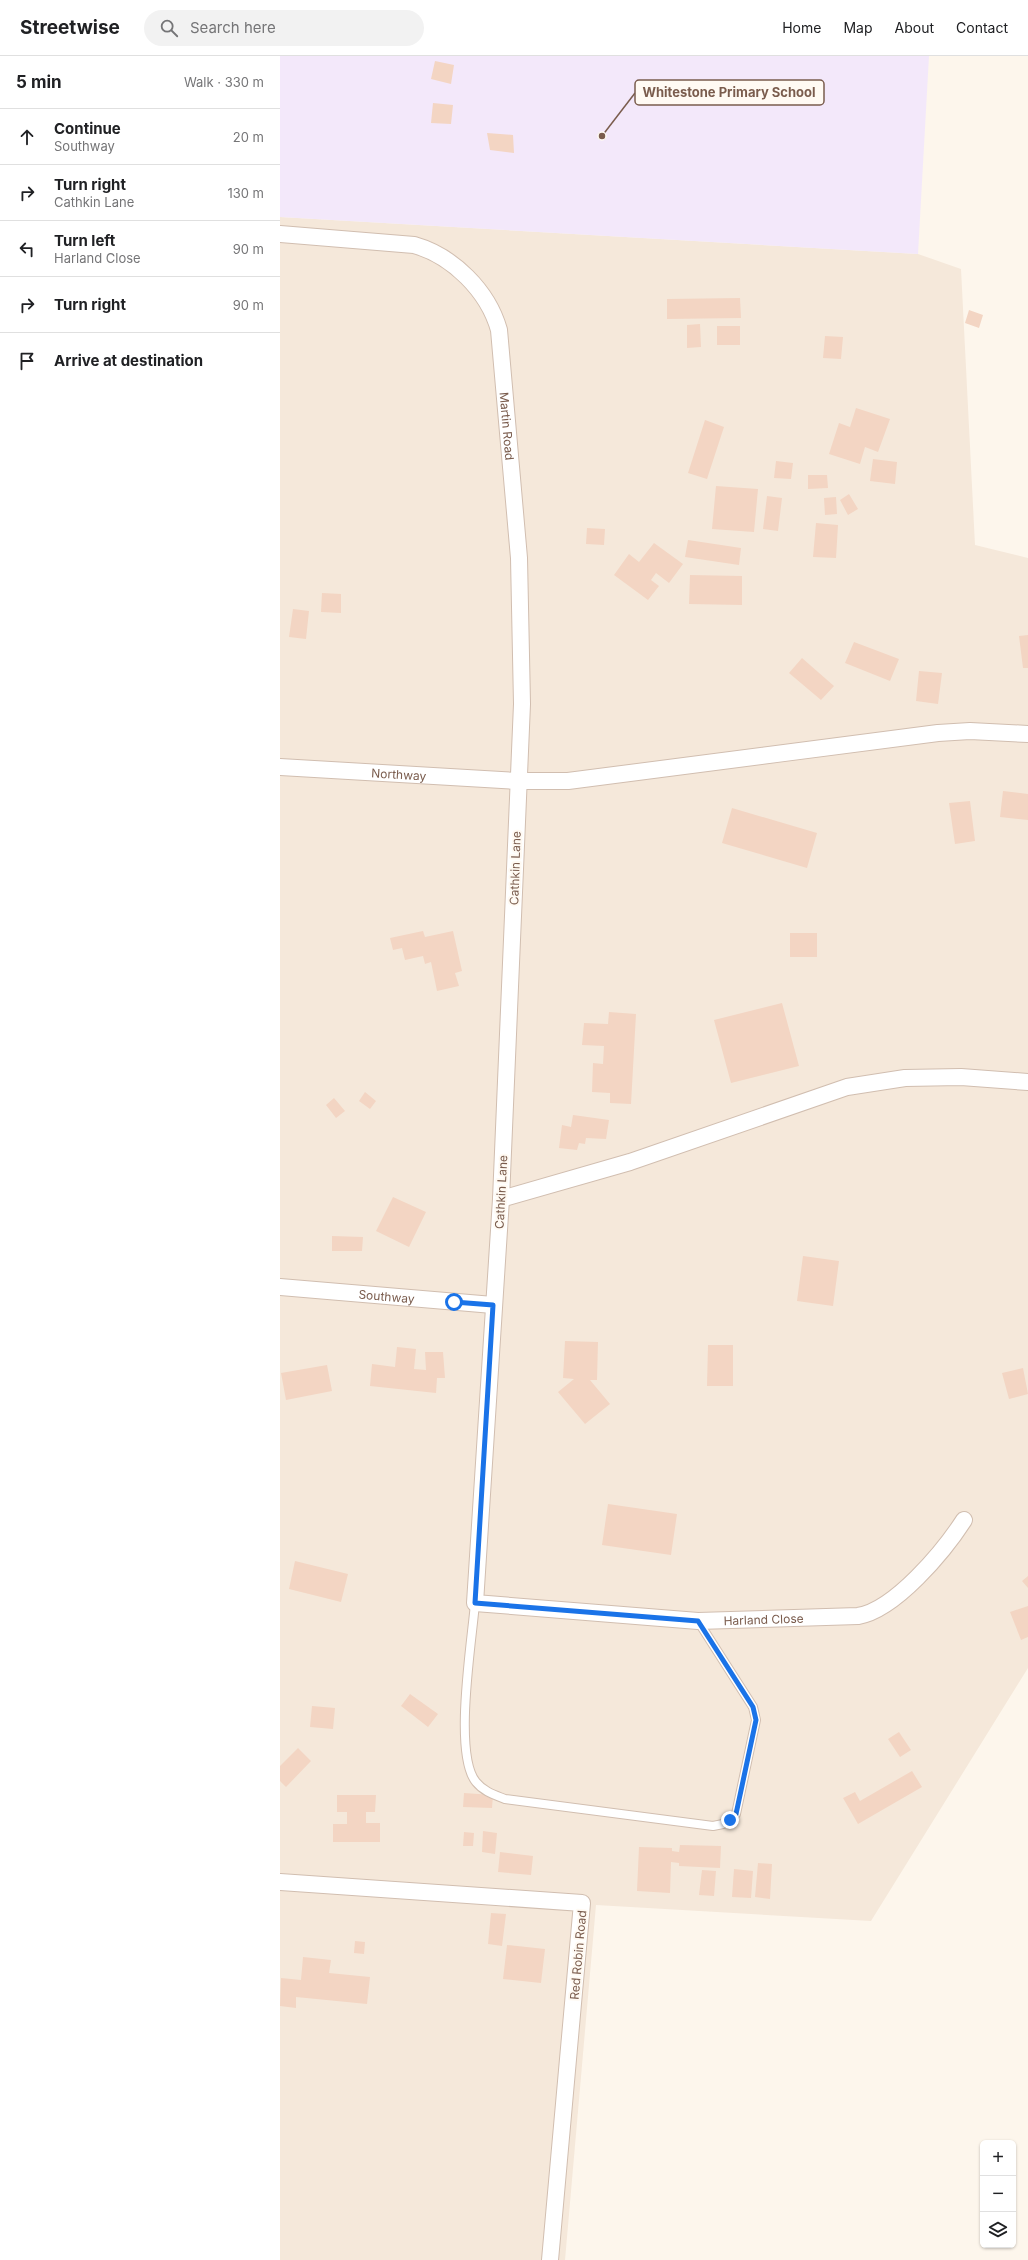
<!DOCTYPE html>
<html lang="en">
<head>
<meta charset="utf-8">
<style>
  body { margin:0; font-family:Inter,sans-serif; background:#f2f2f2; color:#202124 }
  .controls { position:absolute; right:12px; bottom:12px; display:grid; overflow:hidden; border-radius:6px; box-shadow:0 1px 3px #0004 }
  .controls button { width:36px; height:36px; display:grid; place-items:center; padding:0; border:0; border-bottom:1px solid #e0e0e0; background:#fff; color:#202124; font:20px sans-serif }
  .stop { position:absolute; width:12px; height:12px; margin:-9px; border:3px solid #1a73e8; border-radius:50%; background:#fff }
  .stop.end { background:#1a73e8; border-color:#fff; box-shadow:0 1px 4px #0008 }
  .list { margin:0; padding:0; list-style:none }
  h2 { display:flex; justify-content:space-between; align-items:center; height:52px; margin:0; padding:0 16px; font-size:17px }
  h2 small { font-size:13px; font-weight:400; color:#757577 }
  .list li { display:grid; grid-template-columns:26px 1fr auto; gap:12px; align-items:center; box-sizing:border-box; height:56px; padding:0 16px; border-top:1px solid #e0e0e0 }
  .list b { display:block; font-size:15px; white-space:nowrap }
  .list p { margin:0; font-size:13px; white-space:nowrap; color:#757577 }
  .list em { font-size:13px; font-style:normal; color:#757577 }
  .icon { flex:none; width:22px; height:22px; fill:none; stroke:currentColor; stroke-width:2; stroke-linecap:round; stroke-linejoin:round }
  .map { position:relative; flex:none; width:748px; height:2204px; overflow:hidden }
  header { display:flex; align-items:center; gap:24px; box-sizing:border-box; height:56px; padding:0 20px; background:#fff; border-bottom:1px solid #e0e0e0 }
  header strong { font-size:19px }
  nav { display:flex; gap:22px; margin-inline-start:auto; font-size:14px }
  .search { width:280px; height:36px; background:#f2f2f2; display:flex; align-items:center; gap:10px; box-sizing:border-box; padding:0 14px; border-radius:22px; color:#757577; font-size:15px }
  main { display:flex }
  aside { flex:1; background:#fff }
  .map>svg:first-child { display:block }
</style>
</head>
<body>
<header>
<strong>Streetwise</strong>
<div class="search"><svg class="icon" aria-label="search" viewBox="0 0 24 24"><circle cx="10" cy="10" r="6"/><path d="M15 15l6 6"/></svg>Search here</div>
<nav><a>Home</a><a>Map</a><a>About</a><a>Contact</a></nav>
</header>
<main>
<aside>
<h2>5 min<small>Walk · 330 m</small></h2>
<ul class="list">
<li><svg class="icon" aria-label="ahead" viewBox="0 0 24 24"><path d="M12 20V5M6 11l6-6 6 6"/></svg><div><b>Continue</b><p>Southway</p></div><em>20 m</em></li>
<li><svg class="icon" aria-label="right" viewBox="0 0 24 24"><path d="M7 20v-9h11M14 6l5 5-5 5"/></svg><div><b>Turn right</b><p>Cathkin Lane</p></div><em>130 m</em></li>
<li><svg class="icon" aria-label="left" viewBox="0 0 24 24"><path d="M17 20v-9H6M10 6l-5 5 5 5"/></svg><div><b>Turn left</b><p>Harland Close</p></div><em>90 m</em></li>
<li><svg class="icon" aria-label="right" viewBox="0 0 24 24"><path d="M7 20v-9h11M14 6l5 5-5 5"/></svg><div><b>Turn right</b></div><em>90 m</em></li>
<li><svg class="icon" aria-label="arrive" viewBox="0 0 24 24"><path d="M6 21V4h12l-3 4 3 4H6"/></svg><div><b>Arrive at destination</b></div></li>
</ul>
</aside>
<div class="map">
<svg width="748" height="2204" viewBox="0 0 748 2204">
  <rect width="100%" height="100%" fill="#fdf6ec"/>
  <!-- residential -->
  <path fill="#f5e8da" d="M 0,161 L 638,198 L 681,213 L 695,489 L 748,502 L 748,1612 L 591,1865 L 316,1849 L 285,2204 L 0,2204 Z"/>
  <!-- education -->
  <path fill="#f3e8fa" d="M 0,0 L 649,0 L 638,198 L 0,161 Z"/>
  <!-- building -->
  <path fill="#f3d5c3" d="M 155,5 L 174,9 L 171,28 L 151,23 Z
    M 153,47 L 173,49 L 171,68 L 151,67 Z
    M 207,77 L 233,79 L 234,97 L 210,94 Z
    M 460,242 L 461,262 L 387,263 L 387,243 Z
    M 689,254 L 703,259 L 699,272 L 685,267 Z
    M 420,268 L 421,291 L 407,292 L 407,269 Z
    M 437,270 L 460,270 L 460,289 L 437,289 Z
    M 545,280 L 563,281 L 561,303 L 543,302 Z
    M 576,352 L 610,363 L 598,396 L 585,391 L 580,408 L 549,398 L 559,367 L 570,371 Z
    M 425,364 L 444,371 L 427,423 L 408,417 Z
    M 593,403 L 617,406 L 615,428 L 590,425 Z
    M 496,405 L 513,407 L 511,423 L 494,422 Z
    M 528,419 L 547,419 L 548,432 L 528,433 Z
    M 436,430 L 478,433 L 474,476 L 432,473 Z
    M 569,438 L 578,453 L 568,459 L 560,444 Z
    M 487,440 L 502,442 L 498,475 L 483,473 Z
    M 556,441 L 557,458 L 545,459 L 544,442 Z
    M 536,467 L 558,469 L 556,502 L 533,501 Z
    M 307,472 L 325,473 L 324,489 L 306,488 Z
    M 408,484 L 461,492 L 459,509 L 405,501 Z
    M 374,487 L 403,508 L 389,527 L 376,517 L 371,524 L 379,530 L 368,544 L 334,519 L 349,498 L 359,506 Z
    M 410,519 L 462,520 L 462,549 L 409,548 Z
    M 42,537 L 61,538 L 61,557 L 41,556 Z
    M 13,553 L 29,555 L 26,583 L 9,581 Z
    M 748,579 L 748,612 L 743,612 L 739,580 Z
    M 574,586 L 619,603 L 610,625 L 565,607 Z
    M 522,602 L 554,630 L 541,644 L 509,617 Z
    M 639,615 L 662,617 L 658,648 L 636,645 Z
    M 723,735 L 748,738 L 748,764 L 720,761 Z
    M 690,745 L 695,785 L 675,788 L 669,747 Z
    M 452,752 L 537,777 L 527,812 L 442,787 Z
    M 143,875 L 145,881 L 173,875 L 182,915 L 175,917 L 179,930 L 157,935 L 151,906 L 145,908 L 143,900 L 125,904 L 122,892 L 113,894 L 110,882 Z
    M 510,877 L 537,877 L 537,901 L 510,901 Z
    M 502,947 L 519,1010 L 451,1027 L 434,964 Z
    M 329,956 L 356,958 L 351,1048 L 330,1047 L 330,1037 L 312,1036 L 313,1007 L 323,1008 L 324,990 L 302,989 L 304,967 L 328,968 Z
    M 85,1036 L 96,1045 L 90,1053 L 79,1045 Z
    M 54,1042 L 65,1055 L 56,1062 L 46,1049 Z
    M 293,1059 L 329,1064 L 326,1083 L 306,1082 L 305,1088 L 299,1087 L 297,1094 L 279,1092 L 282,1069 L 291,1071 Z
    M 113,1141 L 146,1156 L 129,1191 L 96,1175 Z
    M 52,1180 L 83,1181 L 82,1195 L 52,1195 Z
    M 523,1200 L 559,1205 L 553,1250 L 517,1245 Z
    M 285,1285 L 318,1286 L 317,1324 L 310,1324 L 330,1348 L 305,1368 L 278,1336 L 294,1323 L 283,1322 Z
    M 428,1289 L 453,1289 L 453,1330 L 427,1330 Z
    M 117,1291 L 136,1293 L 134,1313 L 146,1314 L 145,1296 L 163,1296 L 165,1322 L 157,1322 L 156,1337 L 90,1330 L 92,1308 L 115,1311 Z
    M 47,1309 L 52,1335 L 6,1344 L 1,1317 Z
    M 743,1312 L 748,1338 L 729,1343 L 722,1317 Z
    M 328,1448 L 397,1458 L 391,1499 L 322,1489 Z
    M 15,1505 L 68,1518 L 61,1546 L 9,1533 Z
    M 748,1520 L 748,1532 L 742,1525 Z
    M 748,1550 L 748,1581 L 741,1584 L 730,1556 Z
    M 130,1638 L 158,1658 L 148,1671 L 121,1650 Z
    M 32,1650 L 55,1652 L 53,1673 L 30,1671 Z
    M 619,1676 L 631,1694 L 620,1701 L 608,1683 Z
    M 18,1692 L 31,1705 L 6,1731 L 0,1725 L 0,1710 Z
    M 632,1715 L 642,1731 L 578,1768 L 563,1742 L 575,1736 L 580,1745 Z
    M 184,1737 L 213,1739 L 212,1752 L 183,1751 Z
    M 57,1739 L 96,1739 L 95,1756 L 86,1756 L 86,1767 L 100,1767 L 100,1786 L 53,1786 L 53,1768 L 67,1768 L 67,1756 L 57,1756 Z
    M 203,1775 L 217,1777 L 215,1798 L 202,1796 Z
    M 184,1776 L 194,1777 L 193,1790 L 183,1790 Z
    M 400,1789 L 441,1790 L 440,1812 L 399,1810 L 399,1807 L 391,1806 L 390,1837 L 357,1835 L 359,1791 L 392,1792 L 392,1795 L 399,1796 Z
    M 220,1796 L 253,1800 L 251,1819 L 218,1816 Z
    M 478,1807 L 492,1808 L 490,1843 L 475,1841 Z
    M 454,1813 L 473,1815 L 471,1842 L 452,1841 Z
    M 422,1814 L 436,1815 L 434,1840 L 419,1839 Z
    M 211,1857 L 226,1858 L 222,1890 L 208,1888 Z
    M 75,1885 L 85,1886 L 84,1898 L 74,1897 Z
    M 227,1889 L 265,1893 L 261,1927 L 223,1923 Z
    M 23,1901 L 51,1904 L 49,1917 L 90,1921 L 87,1948 L 16,1941 L 16,1952 L 0,1950 L 1,1922 L 21,1924 Z"/>
  <g fill="none" stroke-linecap="round" stroke-linejoin="round">
    <defs>
      <path id="lane" d="M 195,1547 C 192,1585 173,1698 196,1726 C 204,1736 215,1739 225,1743 L 433,1770 L 443,1768 L 456,1758 L 476,1664 L 473,1651 L 418,1565"/>
      <g id="street">
        <path id="s1" d="M 0,178 L 134,189 C 173,200 208,235 219,274 L 239,502 L 242,648 L 221,1143 L 195,1547 L 418,1565 L 578,1560 C 615,1554 664,1495 684,1464"/>
        <path id="s2" d="M 0,711 L 238,725 L 288,725 L 658,677 L 690,675 L 748,678"/>
        <path d="M 221,1143 L 350,1106 L 567,1031 L 625,1022 L 681,1021 L 748,1026"/>
        <path id="s3" d="M 0,1231 L 213,1249"/>
        <path d="M 0,1826 L 302,1847 L 270,2204"/>
      </g>
    </defs>
    <!-- lane casing -->
    <use href="#lane" stroke="#d1beb0" stroke-width="10"/>
    <!-- street casing -->
    <use href="#street" stroke="#d1beb0" stroke-width="18"/>
    <!-- lane -->
    <use href="#lane" stroke="#fff" stroke-width="8"/>
    <!-- street -->
    <use href="#street" stroke="#fff" stroke-width="16"/>
  </g>
  <g fill="none" stroke-linecap="round" stroke-linejoin="round">
    <!-- route -->
    <path stroke="#1a73e8" stroke-width="5" d="M 174,1246 L 213,1249 L 195,1547 L 418,1565 L 473,1651 L 476,1664 L 456,1758 L 450,1764"/>
  </g>
  <g text-anchor="middle" dominant-baseline="central" stroke-width="4" stroke-linejoin="round" paint-order="stroke">
    <!-- street labels -->
    <g font-size="12" fill="#7a5c4d" stroke="#fffaf3">
      <text stroke="none"><textPath href="#s1" startOffset="356">Martin Road</textPath></text>
      <text stroke="none"><textPath href="#s2" startOffset="119">Northway</textPath></text>
      <text transform="translate(235 812) rotate(-88)">Cathkin Lane</text>
      <text transform="translate(221 1136) rotate(-87)">Cathkin Lane</text>
      <text stroke="none"><textPath href="#s3" startOffset="107">Southway</textPath></text>
      <text stroke="none"><textPath href="#s1" startOffset="1824">Harland Close</textPath></text>
      <text transform="translate(298 1899) rotate(-85)">Red Robin Road</text>
    </g>
  </g>
  <!-- callouts -->
  <path fill="none" stroke="#7a5c4d" stroke-width="1.5" d="M322 80L355 37"/>
  <circle fill="#7a5c4d" stroke="#fffaf3" stroke-width="1.5" cx="322" cy="80" r="4"/>
  <rect fill="#fffaf3" stroke="#7a5c4d" stroke-width="1.5" x="355" y="24" width="189" height="25" rx="4"/>
  <g font-size="13" text-anchor="middle" font-weight="bold" fill="#7a5c4d">
    <text x="449" y="41">Whitestone Primary School</text>
  </g>
</svg>
<div class="controls">
<button>+</button>
<button>−</button>
<button><svg class="icon" aria-label="layers" viewBox="0 0 24 24"><path d="M12 4l9 5-9 5-9-5zM3 14l9 5 9-5"/></svg></button>
</div>
<div class="stop" style="left:174px;top:1246px"></div>
<div class="stop end" style="left:450px;top:1764px"></div>
</div>
</main>
</body>
</html>
